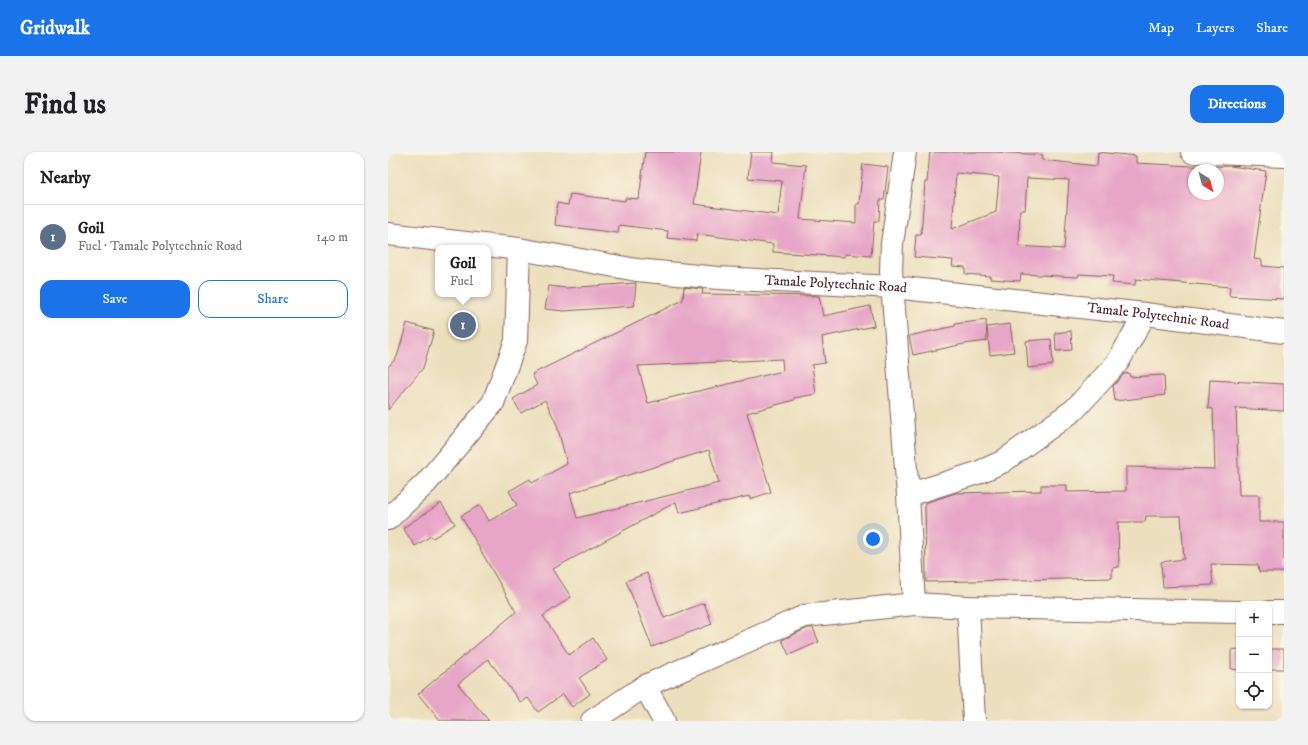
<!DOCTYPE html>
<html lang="en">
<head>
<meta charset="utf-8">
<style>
  body { margin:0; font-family:"IM FELL DW Pica",serif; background:#f2f2f2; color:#202124 }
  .controls { position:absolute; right:12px; bottom:12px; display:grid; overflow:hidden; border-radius:8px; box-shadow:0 1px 3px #0004 }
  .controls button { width:36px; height:36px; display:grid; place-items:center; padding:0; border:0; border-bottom:1px solid #e0e0e0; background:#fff; color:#202124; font:20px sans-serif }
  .compass { position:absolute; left:800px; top:12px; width:36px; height:36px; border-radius:50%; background:#fff; box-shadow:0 1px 3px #0004; rotate:144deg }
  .you { position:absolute; left:485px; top:387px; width:14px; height:14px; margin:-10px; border:3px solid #fff; border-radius:50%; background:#1a73e8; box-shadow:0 0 0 6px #1a73e833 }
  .badge { display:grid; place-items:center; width:26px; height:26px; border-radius:50%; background:#1a73e8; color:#fff; font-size:13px; font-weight:700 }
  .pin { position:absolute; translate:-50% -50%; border:2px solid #fff; box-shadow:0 1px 4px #0006 }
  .popup { position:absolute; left:47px; top:93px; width:56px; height:52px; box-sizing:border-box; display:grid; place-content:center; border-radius:8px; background:#fff; filter:drop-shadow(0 1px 3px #0005); font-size:13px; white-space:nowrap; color:#757577 }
  .popup b { font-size:15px; color:#202124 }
  .popup::after { content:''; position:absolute; left:50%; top:100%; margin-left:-8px; border:8px solid transparent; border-top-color:#fff }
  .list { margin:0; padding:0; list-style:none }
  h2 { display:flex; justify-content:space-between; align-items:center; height:52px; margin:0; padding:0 16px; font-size:17px }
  h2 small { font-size:13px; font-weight:400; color:#757577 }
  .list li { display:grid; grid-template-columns:26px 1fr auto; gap:12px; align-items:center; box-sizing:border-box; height:64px; padding:0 16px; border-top:1px solid #e0e0e0 }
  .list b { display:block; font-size:15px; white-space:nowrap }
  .list p { margin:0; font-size:13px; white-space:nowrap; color:#757577 }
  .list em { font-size:13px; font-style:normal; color:#757577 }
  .actions { display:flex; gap:8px; padding:12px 16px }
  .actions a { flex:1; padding:9px 0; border:1px solid #1a73e8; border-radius:12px; text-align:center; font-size:14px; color:#1a73e8 }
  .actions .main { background:#1a73e8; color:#fff }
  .icon { flex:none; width:22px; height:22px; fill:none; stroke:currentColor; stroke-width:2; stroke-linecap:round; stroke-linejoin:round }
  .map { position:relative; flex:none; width:896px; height:569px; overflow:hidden; border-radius:12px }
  header { display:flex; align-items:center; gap:24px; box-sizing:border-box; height:56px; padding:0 20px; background:#1a73e8; color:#fff }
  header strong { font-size:19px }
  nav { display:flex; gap:22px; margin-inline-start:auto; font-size:14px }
  .intro { display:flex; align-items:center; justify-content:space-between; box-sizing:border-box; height:96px; padding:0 24px }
  h1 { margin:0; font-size:28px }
  .button { padding:10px 18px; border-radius:12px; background:#1a73e8; color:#fff; font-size:14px; font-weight:700 }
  main { display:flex; gap:24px; padding:0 24px }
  aside { flex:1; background:#fff; border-radius:12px; box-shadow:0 1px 3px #0004 }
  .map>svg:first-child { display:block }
</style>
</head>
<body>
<header>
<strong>Gridwalk</strong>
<nav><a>Map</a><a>Layers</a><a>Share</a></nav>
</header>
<div class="intro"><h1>Find us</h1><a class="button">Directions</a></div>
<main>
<aside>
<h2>Nearby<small></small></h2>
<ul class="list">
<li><span class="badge" style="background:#5c6f8a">1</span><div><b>Goil</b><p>Fuel · Tamale Polytechnic Road</p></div><em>140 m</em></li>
</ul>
<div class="actions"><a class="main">Save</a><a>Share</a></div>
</aside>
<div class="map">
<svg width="896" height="569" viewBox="0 0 896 569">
  <rect width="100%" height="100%" fill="#fcf5e5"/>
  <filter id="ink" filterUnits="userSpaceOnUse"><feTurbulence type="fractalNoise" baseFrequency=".025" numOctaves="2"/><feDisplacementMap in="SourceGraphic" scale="8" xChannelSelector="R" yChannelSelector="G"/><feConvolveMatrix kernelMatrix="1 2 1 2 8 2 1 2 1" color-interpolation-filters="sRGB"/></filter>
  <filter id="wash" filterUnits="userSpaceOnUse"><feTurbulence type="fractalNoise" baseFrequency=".012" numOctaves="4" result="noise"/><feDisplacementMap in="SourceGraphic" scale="16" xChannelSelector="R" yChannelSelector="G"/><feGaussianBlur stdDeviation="0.9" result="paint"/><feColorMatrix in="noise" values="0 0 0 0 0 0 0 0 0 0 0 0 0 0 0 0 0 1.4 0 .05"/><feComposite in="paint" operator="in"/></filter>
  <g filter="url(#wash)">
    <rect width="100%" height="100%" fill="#ecdfbe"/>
    <g id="blocks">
      <!-- building -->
      <path fill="#e7a5c7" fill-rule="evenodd" d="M 257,0 L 313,0 L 306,52 L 390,63 L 394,29 L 360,26 L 363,0 L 386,0 L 385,10 L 418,13 L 412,67 L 468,71 L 468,52 L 471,52 L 475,12 L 500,15 L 496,48 L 492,48 L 491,69 L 486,69 L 483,104 L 457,102 L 457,105 L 385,100 L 385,92 L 309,82 L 308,89 L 279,86 L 280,79 L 231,73 L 230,81 L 167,73 L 169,51 L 180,53 L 182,42 L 237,49 L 237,46 L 251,47 Z
        M 542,0 L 608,0 L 655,3 L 654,8 L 709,14 L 710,0 L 748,4 L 748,11 L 822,15 L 842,14 L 878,19 L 866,107 L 874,108 L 874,114 L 896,116 L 896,147 L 841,144 L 842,135 L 748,127 L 747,133 L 724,131 L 725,124 L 691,122 L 690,125 L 633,122 L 632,129 L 602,127 L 602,124 L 577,122 L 577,115 L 564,114 L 565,108 L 526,105 L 528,83 L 533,83 L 537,30 L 539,30 ZM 806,18 L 830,18 L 830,42 L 806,42 ZM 568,21 L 611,25 L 608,60 L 564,77 ZM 639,26 L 681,28 L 676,97 L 631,94 L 632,58 L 637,58 Z
        M 248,131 L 246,154 L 176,159 L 157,157 L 161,134 L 178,136 Z
        M 296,135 L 315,137 L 314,142 L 431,144 L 435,164 L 482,154 L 486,174 L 434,185 L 437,211 L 424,213 L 428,242 L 406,246 L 406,248 L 359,261 L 383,340 L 362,347 L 361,344 L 291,361 L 288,350 L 165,417 L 183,445 L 155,464 L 181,503 L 205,486 L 219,508 L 191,526 L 202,542 L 184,555 L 175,542 L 150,560 L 140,546 L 133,551 L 100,507 L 70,532 L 101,569 L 52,569 L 30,542 L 128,460 L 73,364 L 92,353 L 101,369 L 129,353 L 121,339 L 142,327 L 144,331 L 179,312 L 169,273 L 157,248 L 133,261 L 125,247 L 149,233 L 144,222 L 295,148 ZM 394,207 L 395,219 L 260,251 L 250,214 ZM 321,298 L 331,331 L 189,366 L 182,341 Z
        M 598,168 L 599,189 L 576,192 L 525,203 L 521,184 L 567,174 L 567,172 Z
        M 19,171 L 46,179 L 35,216 L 0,258 L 0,215 L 9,205 Z
        M 622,172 L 626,200 L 602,203 L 599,175 Z
        M 683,179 L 684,198 L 668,199 L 667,181 Z
        M 663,187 L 665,213 L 640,216 L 638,189 Z
        M 741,221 L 742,225 L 776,223 L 777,243 L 727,249 L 725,234 L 736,222 Z
        M 822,228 L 896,232 L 896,259 L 848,256 L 851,343 L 871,343 L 871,370 L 896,370 L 896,420 L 871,420 L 870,413 L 823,412 L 825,433 L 775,435 L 773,410 L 796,407 L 793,364 L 758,364 L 757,370 L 730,370 L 731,415 L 724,416 L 724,426 L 538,430 L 537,351 L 568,341 L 653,339 L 653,333 L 679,333 L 679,340 L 738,339 L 738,315 L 827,317 L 825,257 L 820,256 Z
        M 53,351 L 67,372 L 45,386 L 43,384 L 27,394 L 15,376 Z
        M 259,421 L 276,466 L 316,451 L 324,472 L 264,495 L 238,429 Z
        M 420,476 L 425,476 L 431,490 L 401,503 L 394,488 Z
        M 851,497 L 851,518 L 843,517 L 843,498 Z
        M 881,497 L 896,497 L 896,517 L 881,517 Z"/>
    </g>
  </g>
  <g filter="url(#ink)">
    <use href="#blocks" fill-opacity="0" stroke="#83625e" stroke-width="1"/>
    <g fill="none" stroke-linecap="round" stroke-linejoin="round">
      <defs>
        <g id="street">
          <path d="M 517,0 L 504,92 L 503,118 L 520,343 L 526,452"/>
          <path d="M 804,0 L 896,4"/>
          <path id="s1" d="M 0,82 L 131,97 L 249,118 L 330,126 L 505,135 L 757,162 L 896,180"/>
          <path d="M 520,343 L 589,321 L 614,310 L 686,258 L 730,210 L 757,162"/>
          <path d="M 0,367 L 39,330 L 105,251 L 128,189 L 131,97"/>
          <path d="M 580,455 L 586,569"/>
          <path d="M 881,460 L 896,460"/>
          <path d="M 257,534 L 276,569"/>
          <path d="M 204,569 L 257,534 L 417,464 L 526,452 L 580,455 L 851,460"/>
        </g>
      </defs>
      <!-- street casing -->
      <use href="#street" stroke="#83625e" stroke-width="24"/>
      <!-- street -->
      <use href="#street" stroke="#fff" stroke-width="22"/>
    </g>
  </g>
  <g text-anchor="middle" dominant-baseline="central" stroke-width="3" stroke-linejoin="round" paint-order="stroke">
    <!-- street labels -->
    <g font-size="14" fill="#4a1f2b" stroke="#fcf5e5">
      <text stroke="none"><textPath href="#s1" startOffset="451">Tamale Polytechnic Road</textPath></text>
      <text stroke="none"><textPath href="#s1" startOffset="775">Tamale Polytechnic Road</textPath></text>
    </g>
  </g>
</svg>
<div class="controls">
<button>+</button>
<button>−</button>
<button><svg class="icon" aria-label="locate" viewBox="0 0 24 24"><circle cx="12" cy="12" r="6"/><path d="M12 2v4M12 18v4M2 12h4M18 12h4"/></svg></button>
</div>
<svg class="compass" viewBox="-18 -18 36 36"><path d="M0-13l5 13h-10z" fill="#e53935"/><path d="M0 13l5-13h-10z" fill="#757577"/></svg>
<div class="you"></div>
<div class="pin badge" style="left:75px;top:173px;background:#5c6f8a">1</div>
<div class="popup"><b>Goil</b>Fuel</div>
</div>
</main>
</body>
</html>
